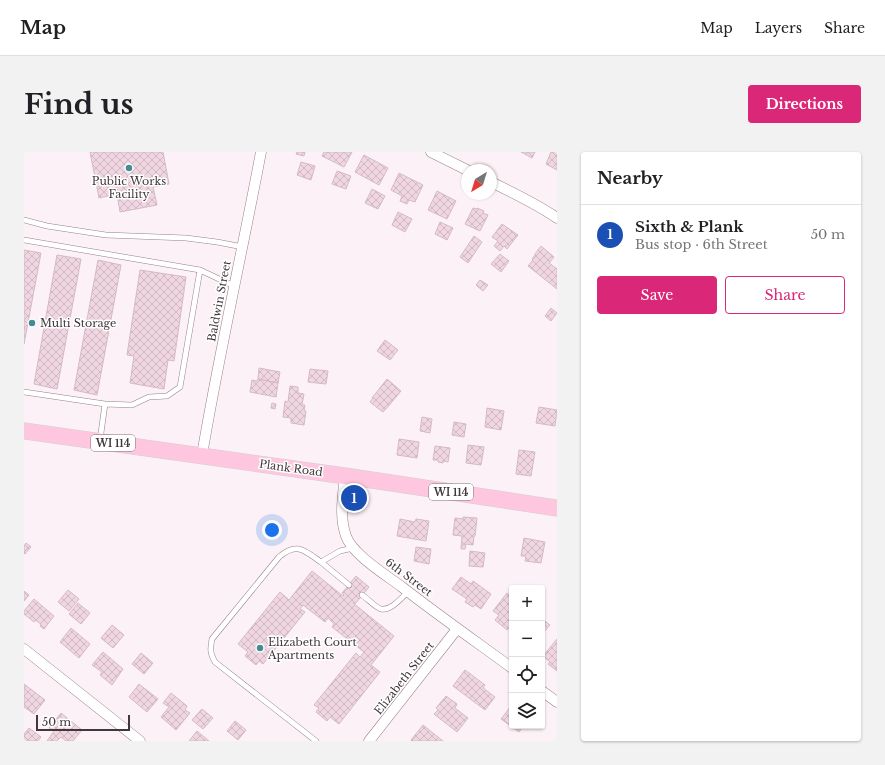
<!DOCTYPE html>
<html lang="en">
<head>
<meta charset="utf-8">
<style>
  body { margin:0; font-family:"Libre Baskerville",serif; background:#f2f2f2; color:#202124 }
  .controls { position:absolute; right:12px; bottom:12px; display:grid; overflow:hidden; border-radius:4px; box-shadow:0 1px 3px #0004 }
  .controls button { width:36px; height:36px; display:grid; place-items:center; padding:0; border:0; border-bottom:1px solid #e0e0e0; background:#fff; color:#202124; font:20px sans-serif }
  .compass { position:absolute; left:437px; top:12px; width:36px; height:36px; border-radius:50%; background:#fff; box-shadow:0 1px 3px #0004; rotate:218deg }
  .scale { position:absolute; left:12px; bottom:10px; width:94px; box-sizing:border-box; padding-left:4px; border:2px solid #42383c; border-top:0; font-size:11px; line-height:14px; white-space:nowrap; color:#42383c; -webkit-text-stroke:3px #fff; paint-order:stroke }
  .you { position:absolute; left:248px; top:378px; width:14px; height:14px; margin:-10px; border:3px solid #fff; border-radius:50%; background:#1a73e8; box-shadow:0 0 0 6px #1a73e833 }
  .badge { display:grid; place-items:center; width:26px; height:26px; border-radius:50%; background:#db2777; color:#fff; font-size:13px; font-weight:700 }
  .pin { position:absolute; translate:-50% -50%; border:2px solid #fff; box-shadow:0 1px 4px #0006 }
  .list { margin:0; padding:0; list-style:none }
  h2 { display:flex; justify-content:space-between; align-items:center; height:52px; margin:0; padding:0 16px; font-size:17px }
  h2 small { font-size:13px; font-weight:400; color:#757577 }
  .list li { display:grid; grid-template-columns:26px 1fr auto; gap:12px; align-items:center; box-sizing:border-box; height:60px; padding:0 16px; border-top:1px solid #e0e0e0 }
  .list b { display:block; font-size:15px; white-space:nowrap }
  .list p { margin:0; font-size:13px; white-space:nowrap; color:#757577 }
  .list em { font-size:13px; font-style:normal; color:#757577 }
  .actions { display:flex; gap:8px; padding:12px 16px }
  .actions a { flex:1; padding:9px 0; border:1px solid #db2777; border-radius:4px; text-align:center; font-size:14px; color:#db2777 }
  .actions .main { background:#db2777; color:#fff }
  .icon { flex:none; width:22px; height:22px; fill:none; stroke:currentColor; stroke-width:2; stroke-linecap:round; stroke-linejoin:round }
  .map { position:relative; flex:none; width:533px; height:589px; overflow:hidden; border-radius:4px }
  header { display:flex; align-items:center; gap:24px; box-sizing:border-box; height:56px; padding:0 20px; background:#fff; border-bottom:1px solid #e0e0e0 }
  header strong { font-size:19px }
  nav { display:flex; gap:22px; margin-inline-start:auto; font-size:14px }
  .intro { display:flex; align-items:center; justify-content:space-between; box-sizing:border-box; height:96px; padding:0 24px }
  h1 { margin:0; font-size:28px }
  .button { padding:10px 18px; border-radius:4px; background:#db2777; color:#fff; font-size:14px; font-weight:700 }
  main { display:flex; gap:24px; padding:0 24px }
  aside { flex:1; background:#fff; border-radius:4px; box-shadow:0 1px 3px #0004 }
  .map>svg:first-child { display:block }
</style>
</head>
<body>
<header>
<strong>Map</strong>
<nav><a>Map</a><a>Layers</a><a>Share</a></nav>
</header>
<div class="intro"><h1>Find us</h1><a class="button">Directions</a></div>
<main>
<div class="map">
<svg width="533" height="589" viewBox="0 0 533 589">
  <defs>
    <pattern id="building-cross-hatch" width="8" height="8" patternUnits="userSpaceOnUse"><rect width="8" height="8" fill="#f0d6e0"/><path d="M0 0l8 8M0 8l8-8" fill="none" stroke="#cfb8c1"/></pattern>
  </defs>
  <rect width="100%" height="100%" fill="#fcf1f6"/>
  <!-- building -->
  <path fill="url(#building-cross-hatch)" stroke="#d4bac4" d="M 66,0 L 139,0 L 145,32 L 129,35 L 133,53 L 96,60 L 93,42 L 75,46 Z
    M 273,0 L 281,0 L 280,4 L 272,2 Z
    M 300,0 L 328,0 L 320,15 L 298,4 Z
    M 497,0 L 511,0 L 508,6 Z
    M 527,0 L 533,0 L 533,18 L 522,12 Z
    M 340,3 L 364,16 L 355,33 L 331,20 Z
    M 277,10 L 291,14 L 287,28 L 273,23 Z
    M 313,19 L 327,24 L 322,37 L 308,32 Z
    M 375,21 L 399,33 L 391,50 L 385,48 L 383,52 L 376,49 L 378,44 L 367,38 Z
    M 348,37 L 361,44 L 354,57 L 341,51 Z
    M 413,39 L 432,49 L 423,67 L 404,58 Z
    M 449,56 L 453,57 L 453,56 L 460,59 L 459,61 L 464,63 L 456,79 L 441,72 Z
    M 374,60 L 388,67 L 381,80 L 368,73 Z
    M 416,70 L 429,76 L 423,88 L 411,82 Z
    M 478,72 L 494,83 L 483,97 L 480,94 L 476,99 L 470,94 L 474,89 L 468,85 Z
    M 450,84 L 458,90 L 444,111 L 436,105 Z
    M 517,94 L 530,105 L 525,111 L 533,117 L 533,137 L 504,114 L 509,108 L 508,107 L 511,103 L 511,102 Z
    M 0,98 L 17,101 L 0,192 Z
    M 476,102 L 485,109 L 477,120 L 467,112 Z
    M 33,103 L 57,107 L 33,237 L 10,232 Z
    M 74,108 L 97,113 L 73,243 L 50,238 Z
    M 116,118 L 162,125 L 150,209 L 144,208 L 140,237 L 106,231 L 110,204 L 103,203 Z
    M 456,128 L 464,133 L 459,139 L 452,133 Z
    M 527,156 L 533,161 L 527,169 L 521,164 Z
    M 361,188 L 374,198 L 366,208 L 353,199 Z
    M 235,216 L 256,220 L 254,231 L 234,227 Z
    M 286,217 L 304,219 L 302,232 L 284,230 Z
    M 234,227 L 254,231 L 252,245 L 226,240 L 228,228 L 233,229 Z
    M 363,227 L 377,239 L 362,257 L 359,260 L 346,250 L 349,246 L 348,246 Z
    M 266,234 L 274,235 L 274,241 L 280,242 L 278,253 L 281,253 L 280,259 L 282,259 L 280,273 L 267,271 L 267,266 L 259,265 L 261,249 L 264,250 Z
    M 248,251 L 252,252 L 251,257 L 247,256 Z
    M 515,255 L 533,258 L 531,274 L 512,271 Z
    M 463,256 L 480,259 L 477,278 L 461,275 Z
    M 398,265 L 408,267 L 406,281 L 396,279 Z
    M 430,270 L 442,272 L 440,285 L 428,283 Z
    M 375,287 L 395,290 L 393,306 L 373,303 Z
    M 444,293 L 460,295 L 457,313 L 442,311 Z
    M 411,294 L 426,296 L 424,310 L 419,309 L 419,311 L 414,310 L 414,308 L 409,308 Z
    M 495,298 L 511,300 L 507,324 L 492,322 Z
    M 439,365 L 453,366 L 451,384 L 450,384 L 449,393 L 442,392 L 441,397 L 437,397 L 438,384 L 429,383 L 431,366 L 439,367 Z
    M 376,367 L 391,370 L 392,367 L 405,369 L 402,389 L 373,384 Z
    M 500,386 L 521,390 L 517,411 L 501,409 L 502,404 L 497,404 Z
    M 2,391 L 7,395 L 1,402 L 0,401 L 0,394 Z
    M 392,395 L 407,397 L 405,412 L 390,409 Z
    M 446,399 L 461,401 L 459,415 L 445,414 Z
    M 288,419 L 319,444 L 320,443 L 318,441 L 332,424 L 345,435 L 331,452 L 330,450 L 329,451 L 370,484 L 347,513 L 356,520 L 315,572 L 306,565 L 303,569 L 292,560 L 295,556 L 290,553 L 332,501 L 336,505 L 340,500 L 308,475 L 310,472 L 304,466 L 301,470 L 279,453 L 276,457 L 281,460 L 239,512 L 235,509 L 232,513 L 221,504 L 224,500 L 214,492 L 256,440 L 265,448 Z
    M 437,425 L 447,432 L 449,429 L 467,442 L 457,457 L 451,453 L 449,455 L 441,450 L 443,447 L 428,437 Z
    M 44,438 L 55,447 L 45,459 L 34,450 Z
    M 0,439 L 5,443 L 0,449 Z
    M 483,441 L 488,445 L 488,471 L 483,478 L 471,468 L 475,463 L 469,459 Z
    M 10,447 L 30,464 L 20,477 L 16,474 L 17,472 L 11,468 L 10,470 L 0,462 L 0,459 Z
    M 54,451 L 66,461 L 57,472 L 45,462 Z
    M 518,467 L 526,473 L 518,482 Z
    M 88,473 L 100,483 L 89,496 L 77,486 Z
    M 47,476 L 66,492 L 55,506 L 36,490 Z
    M 533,487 L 533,519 L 524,512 L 526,510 L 519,504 Z
    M 79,500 L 99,517 L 88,533 L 76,523 L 78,520 L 68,513 Z
    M 117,501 L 129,511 L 120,522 L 108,512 Z
    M 441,518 L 461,533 L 459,536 L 471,545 L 461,558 L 429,534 Z
    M 0,532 L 21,548 L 10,562 L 0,555 Z
    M 115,532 L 134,547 L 123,560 L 105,545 Z
    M 147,541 L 163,554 L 161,558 L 166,561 L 152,578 L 137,565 L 145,555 L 139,551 Z
    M 422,544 L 433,552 L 431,556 L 444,566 L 433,580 L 410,562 L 414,558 L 412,556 Z
    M 487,554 L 488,555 L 488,574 L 499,574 L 495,580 L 477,567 Z
    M 178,557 L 189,566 L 179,577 L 168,568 Z
    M 37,561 L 58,578 L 49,589 L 42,589 L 37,585 L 33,589 L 23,589 L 30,579 L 25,576 Z
    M 211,569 L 222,578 L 214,588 L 203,579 Z
    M 399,573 L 419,589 L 388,589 L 387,588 Z
    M 5,576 L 17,585 L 14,589 L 0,589 L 0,582 Z
    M 173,579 L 185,589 L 165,589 Z"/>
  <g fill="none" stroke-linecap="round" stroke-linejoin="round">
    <defs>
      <path id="lane" d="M 0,68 L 23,74 L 82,83 L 162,86 L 193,90 L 219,95
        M 0,88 L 176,118 L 210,134
        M 0,240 L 81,252
        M 76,288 L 81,252 L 108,253 L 125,245 L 143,244 L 156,235 L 176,118
        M 297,410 L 325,433
        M 338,443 C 343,446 352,456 357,457 C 367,459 377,446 384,440
        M 292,589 L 191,510 C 186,501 186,497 188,487 L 255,405 C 273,390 280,398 297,410 L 316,399 L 329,396"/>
      <path id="street" d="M 407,0 L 443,18
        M 467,30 C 490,41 513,52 533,66
        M 178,303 C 195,202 218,101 237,0
        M 321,324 C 319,343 315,365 322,384 C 328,402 362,423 378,435 C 414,463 451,489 488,516
        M 0,497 L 116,589
        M 518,539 L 533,550
        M 345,589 L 433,477"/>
      <path id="primary" d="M 0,279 L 321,324 L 533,356"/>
    </defs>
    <!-- lane casing -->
    <use href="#lane" stroke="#988089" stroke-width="6"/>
    <!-- street casing -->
    <use href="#street" stroke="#988089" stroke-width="11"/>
    <!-- primary casing -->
    <use href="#primary" stroke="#d2cfd0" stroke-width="17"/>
    <!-- lane -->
    <use href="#lane" stroke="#fff" stroke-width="5"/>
    <!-- street -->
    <use href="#street" stroke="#fff" stroke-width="10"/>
    <!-- primary -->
    <use href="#primary" stroke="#fec7df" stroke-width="16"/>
  </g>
  <!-- markers -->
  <g fill="#458c92" stroke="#fff" stroke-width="1.5">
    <circle cx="105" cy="16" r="4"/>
    <circle cx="8" cy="171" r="4"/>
    <circle cx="236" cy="496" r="4"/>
  </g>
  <g text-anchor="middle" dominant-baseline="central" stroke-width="3" stroke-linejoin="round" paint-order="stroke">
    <!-- shield labels -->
    <g fill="#fff" stroke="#7b7476" stroke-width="1">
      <rect x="67" y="283" width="44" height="16" rx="3"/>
      <rect x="405" y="332" width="44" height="16" rx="3"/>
    </g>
    <g font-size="10" font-weight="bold" fill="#42383c">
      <text x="89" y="291">WI 114</text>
      <text x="427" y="340">WI 114</text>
    </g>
    <!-- poi labels -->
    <g font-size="11" fill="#42383c" stroke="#fff" text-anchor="start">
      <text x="105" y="29" text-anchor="middle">Public Works<tspan x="105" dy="13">Facility</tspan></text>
      <text x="16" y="171">Multi Storage</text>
      <text x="244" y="490">Elizabeth Court<tspan x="244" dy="13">Apartments</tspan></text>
    </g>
    <!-- street labels -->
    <g font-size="11" fill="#42383c" stroke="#fff">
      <text transform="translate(195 149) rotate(-79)">Baldwin Street</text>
      <text transform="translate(267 316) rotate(8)">Plank Road</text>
      <text transform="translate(385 425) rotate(37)">6th Street</text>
      <text transform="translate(380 526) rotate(-52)">Elizabeth Street</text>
    </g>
  </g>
</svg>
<div class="controls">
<button>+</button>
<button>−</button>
<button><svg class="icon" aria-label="locate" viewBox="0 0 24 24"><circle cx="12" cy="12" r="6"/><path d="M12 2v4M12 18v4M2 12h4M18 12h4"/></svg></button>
<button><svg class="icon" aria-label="layers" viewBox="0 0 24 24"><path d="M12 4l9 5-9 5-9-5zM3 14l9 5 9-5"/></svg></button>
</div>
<svg class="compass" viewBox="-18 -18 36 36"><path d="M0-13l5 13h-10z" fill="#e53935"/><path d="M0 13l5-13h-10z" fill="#757577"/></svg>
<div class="scale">50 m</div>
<div class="you"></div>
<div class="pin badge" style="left:330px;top:346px;background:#1a4fb4">1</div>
</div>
<aside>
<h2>Nearby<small></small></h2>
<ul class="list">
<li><span class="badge" style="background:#1a4fb4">1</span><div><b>Sixth &amp; Plank</b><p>Bus stop · 6th Street</p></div><em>50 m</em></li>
</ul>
<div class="actions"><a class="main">Save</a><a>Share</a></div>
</aside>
</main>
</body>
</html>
